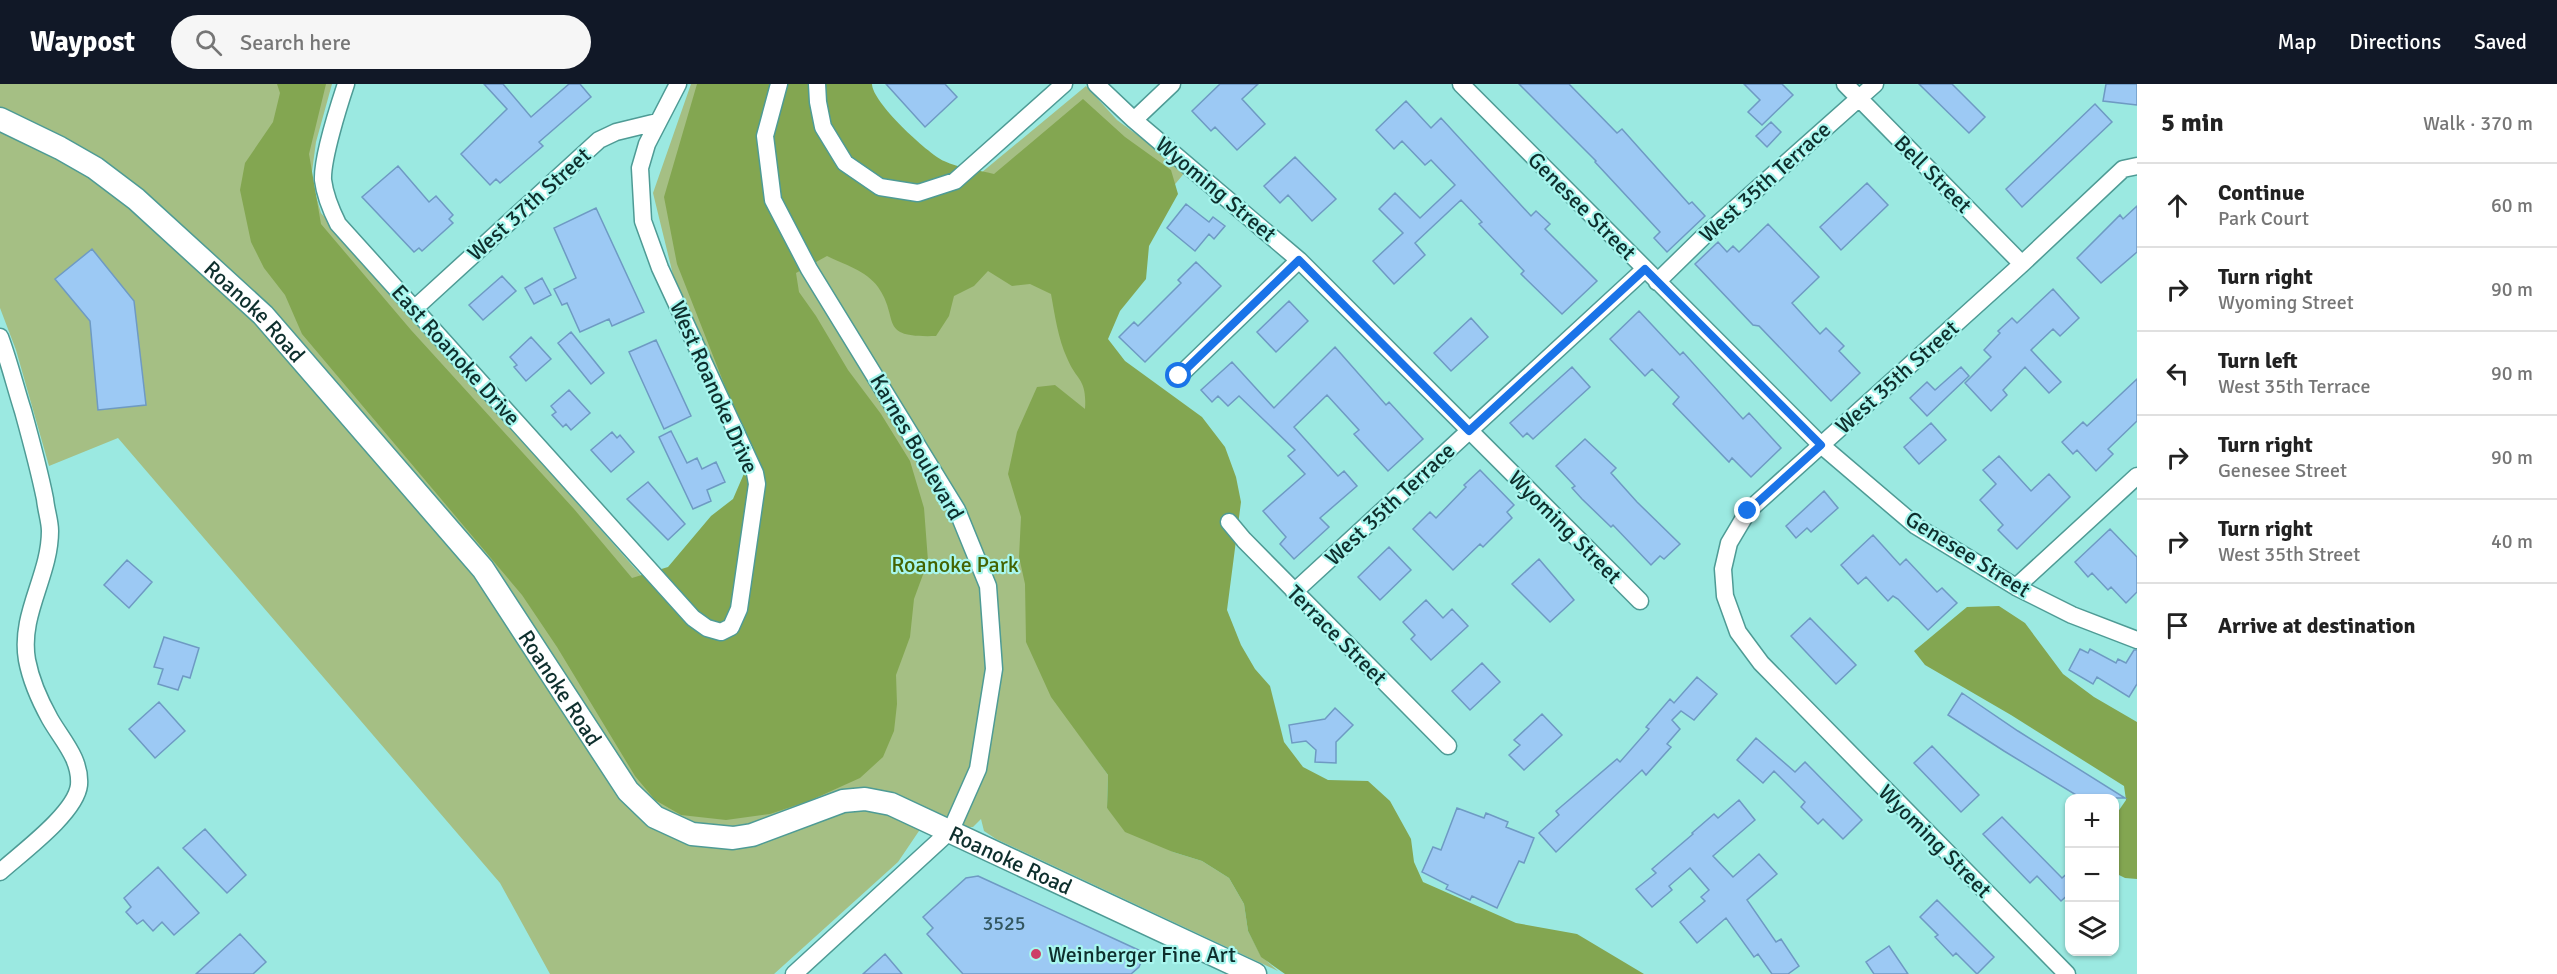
<!DOCTYPE html>
<html lang="en">
<head>
<meta charset="utf-8">
<style>
  body { margin:0; font-family:Signika,sans-serif; background:#f6f6f6; color:#222 }
  .controls { position:absolute; right:18px; bottom:18px; display:grid; overflow:hidden; border-radius:12px; box-shadow:0 2px 4px #0004 }
  .controls button { width:54px; height:54px; display:grid; place-items:center; padding:0; border:0; border-bottom:2px solid #e0e0e0; background:#fff; color:#222; font:30px sans-serif }
  .stop { position:absolute; width:18px; height:18px; margin:-14px; border:4px solid #1a73e8; border-radius:50%; background:#fff }
  .stop.end { background:#1a73e8; border-color:#fff; box-shadow:0 2px 6px #0008 }
  .list { margin:0; padding:0; list-style:none }
  h2 { display:flex; justify-content:space-between; align-items:center; height:78px; margin:0; padding:0 24px; font-size:26px }
  h2 small { font-size:20px; font-weight:400; color:#767676 }
  .list li { display:grid; grid-template-columns:39px 1fr auto; gap:18px; align-items:center; box-sizing:border-box; height:84px; padding:0 24px; border-top:2px solid #e0e0e0 }
  .list b { display:block; font-size:22px; white-space:nowrap }
  .list p { margin:0; font-size:20px; white-space:nowrap; color:#767676 }
  .list em { font-size:20px; font-style:normal; color:#767676 }
  .icon { flex:none; width:33px; height:33px; fill:none; stroke:currentColor; stroke-width:2; stroke-linecap:round; stroke-linejoin:round }
  .map { position:relative; flex:none; width:2137px; height:890px; overflow:hidden }
  header { display:flex; align-items:center; gap:36px; box-sizing:border-box; height:84px; padding:0 30px; background:#111827; color:#fff }
  header strong { font-size:28px }
  nav { display:flex; gap:33px; margin-inline-start:auto; font-size:21px }
  .search { width:420px; height:54px; background:#f6f6f6; display:flex; align-items:center; gap:15px; box-sizing:border-box; padding:0 21px; border-radius:33px; color:#767676; font-size:22px }
  main { display:flex }
  aside { flex:1; background:#fff }
  .map>svg:first-child { display:block }
</style>
</head>
<body>
<header>
<strong>Waypost</strong>
<div class="search"><svg class="icon" aria-label="search" viewBox="0 0 24 24"><circle cx="10" cy="10" r="6"/><path d="M15 15l6 6"/></svg>Search here</div>
<nav><a>Map</a><a>Directions</a><a>Saved</a></nav>
</header>
<main>
<div class="map">
<svg width="2137" height="890" viewBox="0 0 2137 890">
  <rect width="100%" height="100%" fill="#9be9e1"/>
  <!-- green -->
  <path fill="#a5bf84" d="M 0,0 L 332,0 L 316,58 L 311,95 L 321,129 L 677,532 L 763,413 L 675,199 L 653,109 L 691,0 L 812,0 L 958,108 L 1086,2 L 1117,36 L 1186,87 L 1084,210 L 1179,540 L 1074,643 L 1108,691 L 1107,724 L 1173,768 L 1202,777 L 1229,794 L 1244,820 L 1248,847 L 1261,872 L 1278,887 L 996,755 L 984,747 L 981,735 L 973,743 L 921,744 L 898,778 L 774,890 L 550,890 L 500,799 L 118,354 L 49,382 L 16,266 L 0,224 Z"/>
  <!-- forest -->
  <path fill="#83a651" d="M 277,0 L 326,0 L 309,70 L 321,140 L 411,246 L 574,425 L 632,494 L 668,483 L 711,432 L 733,415 L 752,371 L 677,180 L 664,113 L 697,0 L 872,0 C 872,18 927,69 944,77 C 959,84 978,86 994,90 L 1083,15 L 1125,53 L 1171,86 L 1178,110 L 1149,162 L 1146,195 L 1120,227 L 1108,255 L 1125,277 L 1202,333 L 1225,363 L 1236,393 L 1241,418 L 1227,526 L 1241,561 L 1255,585 L 1270,602 L 1284,658 L 1303,683 L 1328,696 L 1368,697 L 1390,717 L 1411,755 L 1414,778 L 1423,798 L 1516,839 L 1577,850 L 1644,890 L 1285,890 L 1261,873 L 1248,847 L 1244,820 L 1229,794 L 1202,777 L 1173,768 L 1125,748 L 1107,724 L 1108,691 L 1051,613 L 1026,558 L 1025,500 L 1019,473 L 1021,433 L 1008,390 L 1017,348 L 1037,303 L 1055,301 L 1085,325 C 1087,294 1077,298 1067,274 C 1058,254 1055,232 1051,210 L 1030,200 L 1012,202 L 988,187 L 974,202 L 954,212 L 949,232 L 936,252 C 876,254 901,236 878,203 C 867,187 843,180 827,172 L 796,189 L 799,208 L 816,232 L 848,286 L 881,330 L 910,377 L 924,424 L 928,477 L 914,515 L 910,553 L 896,591 L 897,620 L 894,647 L 883,673 L 860,694 L 809,717 L 770,730 L 726,736 L 681,731 L 655,716 L 635,692 L 557,563 L 522,511 L 302,250 L 285,211 L 264,184 L 251,158 L 240,106 L 245,79 L 273,38 L 280,9 Z
    M 1999,522 L 2025,539 L 2063,590 L 2094,613 L 2137,638 L 2137,795 L 2125,794 L 2115,789 L 2115,732 L 2126,716 L 2124,702 L 2011,631 L 1925,581 L 1914,567 L 1967,523 Z"/>
  <!-- building -->
  <path fill="#9cc9f4" stroke="#6e9ac3" stroke-width="1.5" d="M 484,0 L 503,0 L 531,33 L 569,0 L 580,0 L 591,13 L 539,58 L 543,62 L 500,99 L 496,95 L 490,101 L 461,70 L 507,25 Z
    M 886,0 L 945,0 L 957,13 L 925,43 Z
    M 1220,0 L 1258,0 L 1242,15 L 1265,40 L 1237,66 L 1215,43 L 1211,47 L 1192,27 Z
    M 1519,0 L 1569,0 L 1617,49 L 1622,45 L 1689,120 L 1692,118 L 1705,132 L 1667,168 L 1654,154 L 1660,148 L 1595,78 L 1596,77 Z
    M 1744,0 L 1782,0 L 1793,11 L 1762,41 L 1748,28 L 1760,16 Z
    M 1919,0 L 1952,0 L 1985,33 L 1969,49 Z
    M 2106,0 L 2137,0 L 2137,21 L 2103,17 Z
    M 1406,17 L 1431,44 L 1441,34 L 1531,132 L 1536,127 L 1550,140 L 1545,145 L 1597,197 L 1562,230 L 1521,190 L 1524,187 L 1479,140 L 1482,138 L 1461,116 L 1415,159 L 1425,171 L 1394,200 L 1373,177 L 1403,149 L 1379,125 L 1395,109 L 1420,134 L 1455,101 L 1431,76 L 1425,81 L 1402,57 L 1394,65 L 1376,46 Z
    M 2095,20 L 2112,38 L 2022,123 L 2006,105 Z
    M 1771,38 L 1781,48 L 1767,63 L 1756,52 Z
    M 1295,73 L 1336,115 L 1312,137 L 1288,111 L 1280,119 L 1264,102 Z
    M 398,82 L 429,118 L 436,112 L 453,131 L 449,135 L 453,139 L 422,167 L 419,164 L 414,168 L 362,113 Z
    M 1867,99 L 1888,121 L 1841,166 L 1820,143 Z
    M 1186,120 L 1209,138 L 1213,133 L 1225,142 L 1214,155 L 1209,150 L 1195,167 L 1167,144 Z
    M 2137,122 L 2137,168 L 2101,199 L 2077,174 L 2120,131 L 2123,135 Z
    M 596,124 L 644,228 L 612,242 L 609,235 L 580,248 L 567,219 L 562,221 L 554,205 L 576,194 L 554,144 Z
    M 1768,140 L 1819,193 L 1792,219 L 1820,250 L 1826,244 L 1844,262 L 1839,267 L 1860,289 L 1831,317 L 1759,242 L 1753,241 L 1695,180 L 1718,158 L 1727,168 L 1733,162 L 1739,168 Z
    M 92,165 L 134,217 L 146,321 L 98,326 L 90,237 L 55,195 Z
    M 1196,178 L 1221,202 L 1145,278 L 1119,253 L 1134,238 L 1138,242 L 1181,199 L 1178,196 Z
    M 502,192 L 516,207 L 483,236 L 469,221 Z
    M 542,194 L 551,211 L 534,220 L 525,204 Z
    M 2053,205 L 2079,234 L 2060,252 L 2053,245 L 2031,266 L 2061,298 L 2049,309 L 2025,283 L 2003,306 L 2007,311 L 1991,327 L 1965,299 L 1991,273 L 1984,266 L 2000,249 L 1998,247 L 2012,234 L 2017,239 Z
    M 1289,217 L 1308,237 L 1276,268 L 1257,248 Z
    M 1639,227 L 1680,271 L 1683,268 L 1743,335 L 1749,329 L 1781,364 L 1751,393 L 1732,374 L 1729,378 L 1673,320 L 1679,313 L 1652,285 L 1645,292 L 1610,255 Z
    M 1471,234 L 1488,253 L 1451,287 L 1434,269 Z
    M 571,248 L 604,289 L 591,300 L 558,259 Z
    M 531,253 L 551,275 L 526,297 L 514,283 L 517,281 L 510,273 Z
    M 656,256 L 691,332 L 664,345 L 629,268 Z
    M 1335,263 L 1386,321 L 1389,318 L 1423,355 L 1388,387 L 1354,350 L 1359,346 L 1327,311 L 1294,343 L 1338,392 L 1344,387 L 1357,402 L 1320,434 L 1329,443 L 1294,475 L 1280,460 L 1286,453 L 1263,427 L 1305,390 L 1288,372 L 1295,366 L 1239,312 L 1228,322 L 1218,312 L 1212,318 L 1201,306 L 1232,278 L 1274,324 Z
    M 1572,283 L 1590,303 L 1533,355 L 1527,349 L 1523,353 L 1510,339 Z
    M 1961,283 L 1969,292 L 1927,332 L 1910,314 L 1927,298 L 1935,306 Z
    M 2137,295 L 2137,337 L 2108,365 L 2113,370 L 2096,387 L 2077,366 L 2073,370 L 2062,358 L 2083,338 L 2087,342 Z
    M 569,306 L 590,329 L 571,346 L 566,340 L 563,343 L 552,331 L 556,328 L 551,322 Z
    M 1931,339 L 1946,356 L 1919,380 L 1904,363 Z
    M 671,347 L 687,379 L 697,374 L 702,385 L 716,378 L 725,398 L 707,406 L 711,417 L 693,425 L 659,353 Z
    M 612,348 L 617,354 L 620,351 L 634,368 L 611,388 L 591,366 Z
    M 1585,355 L 1616,384 L 1611,389 L 1637,418 L 1680,460 L 1664,475 L 1660,472 L 1651,481 L 1613,441 L 1611,443 L 1582,415 L 1572,404 L 1575,402 L 1556,382 Z
    M 1999,372 L 2031,407 L 2049,390 L 2070,413 L 2017,465 L 1998,446 L 2003,441 L 1980,416 L 1996,400 L 1983,386 Z
    M 1480,386 L 1514,421 L 1507,428 L 1512,434 L 1483,463 L 1480,460 L 1453,486 L 1413,445 L 1430,428 L 1436,434 L 1466,403 L 1464,401 Z
    M 648,398 L 685,440 L 668,456 L 627,415 Z
    M 1824,407 L 1838,424 L 1811,448 L 1807,444 L 1796,454 L 1786,442 Z
    M 2110,445 L 2137,473 L 2137,508 L 2126,519 L 2111,503 L 2108,506 L 2092,489 L 2088,493 L 2075,478 Z
    M 1873,451 L 1900,481 L 1906,475 L 1937,508 L 1942,504 L 1957,519 L 1928,546 L 1898,515 L 1893,512 L 1888,517 L 1866,493 L 1858,500 L 1841,481 Z
    M 1389,463 L 1411,486 L 1380,516 L 1358,493 Z
    M 1539,475 L 1574,516 L 1550,538 L 1512,500 Z
    M 127,476 L 152,498 L 129,524 L 104,501 Z
    M 1426,516 L 1443,534 L 1452,525 L 1468,542 L 1431,576 L 1411,555 L 1415,551 L 1403,538 Z
    M 1810,534 L 1856,581 L 1836,600 L 1791,552 Z
    M 164,553 L 199,564 L 190,594 L 183,592 L 178,606 L 158,600 L 163,585 L 154,583 Z
    M 2080,565 L 2088,569 L 2090,565 L 2116,579 L 2118,575 L 2126,579 L 2134,566 L 2137,566 L 2137,600 L 2129,613 L 2097,593 L 2093,600 L 2069,586 Z
    M 1482,579 L 1500,598 L 1470,626 L 1452,607 Z
    M 1697,593 L 1717,610 L 1694,636 L 1681,627 L 1672,636 L 1680,645 L 1667,660 L 1671,663 L 1646,691 L 1642,686 L 1556,768 L 1539,749 L 1559,731 L 1556,727 L 1617,675 L 1620,678 L 1649,645 L 1646,643 L 1670,615 L 1674,619 Z
    M 1962,609 L 2018,647 L 2125,714 L 2081,714 L 2004,667 L 1948,631 Z
    M 159,618 L 185,647 L 155,674 L 129,645 Z
    M 1335,624 L 1353,641 L 1336,658 L 1336,679 L 1315,678 L 1316,666 L 1306,657 L 1292,659 L 1289,641 L 1325,635 Z
    M 1542,630 L 1562,651 L 1524,686 L 1509,671 L 1520,661 L 1514,656 Z
    M 1756,654 L 1795,688 L 1805,678 L 1862,736 L 1843,755 L 1823,735 L 1818,740 L 1801,723 L 1805,718 L 1774,687 L 1763,699 L 1737,676 Z
    M 1932,662 L 1979,711 L 1961,728 L 1914,679 Z
    M 1739,716 L 1755,736 L 1713,772 L 1733,793 L 1759,770 L 1777,790 L 1747,816 L 1776,858 L 1781,855 L 1799,882 L 1788,890 L 1772,890 L 1758,870 L 1754,873 L 1726,834 L 1697,859 L 1680,838 L 1705,817 L 1701,813 L 1709,806 L 1690,784 L 1669,802 L 1672,806 L 1652,823 L 1636,805 L 1656,789 L 1652,785 L 1693,750 L 1692,749 L 1714,730 L 1718,734 Z
    M 1457,724 L 1484,734 L 1486,729 L 1508,738 L 1506,743 L 1534,754 L 1524,779 L 1519,777 L 1497,824 L 1472,812 L 1470,816 L 1446,805 L 1448,801 L 1422,788 L 1433,763 L 1441,766 Z
    M 2002,733 L 2062,794 L 2070,787 L 2070,809 L 2061,817 L 2037,792 L 2030,799 L 1983,750 Z
    M 205,745 L 246,791 L 227,809 L 183,764 Z
    M 158,783 L 199,829 L 174,851 L 162,838 L 153,847 L 143,836 L 137,840 L 126,828 L 131,823 L 124,814 Z
    M 978,792 L 1145,869 L 1139,883 L 1131,890 L 963,890 L 927,850 L 933,844 L 923,833 L 966,794 Z
    M 1937,816 L 1994,873 L 1977,890 L 1956,869 L 1953,872 L 1935,853 L 1938,851 L 1920,833 Z
    M 240,850 L 266,878 L 253,890 L 196,890 Z
    M 1889,862 L 1908,890 L 1874,890 L 1866,878 Z
    M 885,870 L 902,890 L 863,890 Z"/>
  <g fill="none" stroke-linecap="round" stroke-linejoin="round">
    <defs>
      <path id="street" d="M 346,0 C 339,21 322,75 323,96 C 325,112 331,126 338,140 L 693,534 L 707,544 L 721,548 L 731,543 L 739,525 L 757,400 L 755,389 L 660,184 L 643,137 L 640,84 L 647,60 L 678,0
        M 779,0 L 765,52 L 773,116 L 809,185 L 957,426 L 988,502 L 994,585 L 978,685 L 951,746 L 794,890
        M 817,0 L 818,18 L 823,43 L 845,79 L 880,103 L 918,109 L 955,97 L 1064,0
        M 1096,0 L 1134,36 L 1299,176 L 1640,517
        M 1461,0 L 1821,361 L 1916,442 L 2016,503 L 2072,531 L 2137,556
        M 1845,0 L 2022,180
        M 1134,36 L 1172,0
        M 1657,198 L 1703,153 L 1875,0
        M 414,225 L 599,56 L 616,48 L 657,38
        M 0,253 C 9,277 15,302 23,327 C 31,356 39,385 45,415 C 46,426 50,437 50,447 C 50,492 19,530 27,576 C 31,597 40,617 50,635 C 62,656 81,675 79,701 C 76,729 21,769 0,788
        M 1179,292 L 1299,176
        M 1229,438 L 1244,456 L 1448,662
        M 2016,503 L 2137,392
        M 1294,508 L 1645,185
        M 2067,890 L 1761,579 L 1738,548 L 1725,512 L 1723,485 L 1729,459 L 1748,427 L 2022,180 L 2123,85 L 2137,82"/>
      <g id="secondary">
        <path id="s1" d="M 0,35 L 60,64 L 95,84 L 136,115 L 263,231 L 483,485 L 628,707 L 655,733 L 692,750 L 733,754 L 752,751 L 843,717 L 865,715 L 891,720 L 1255,890"/>
      </g>
    </defs>
    <!-- street casing -->
    <use href="#street" stroke="#4e9b95" stroke-width="19"/>
    <!-- secondary casing -->
    <use href="#secondary" stroke="#4e9b95" stroke-width="25"/>
    <!-- street -->
    <use href="#street" stroke="#fff" stroke-width="16"/>
    <!-- secondary -->
    <use href="#secondary" stroke="#fff" stroke-width="22"/>
  </g>
  <g fill="none" stroke-linecap="round" stroke-linejoin="round">
    <!-- route -->
    <path stroke="#1a73e8" stroke-width="8" d="M 1179,292 L 1299,176 L 1469,347 L 1645,185 L 1821,361 L 1748,427"/>
  </g>
  <!-- markers -->
  <circle fill="#cd3f67" stroke="#a8f6ee" stroke-width="2" cx="1036" cy="870" r="6"/>
  <g text-anchor="middle" dominant-baseline="central" stroke-width="4.5" stroke-linejoin="round" paint-order="stroke">
    <!-- number labels -->
    <g font-size="20" fill="#32565f">
      <text x="1004" y="839">3525</text>
    </g>
    <!-- street labels -->
    <g font-size="22" fill="#0e2f2d" stroke="#a8f6ee">
      <text transform="translate(1933 90) rotate(45)">Bell Street</text>
      <text transform="translate(1765 98) rotate(-42)">West 35th Terrace</text>
      <text transform="translate(1216 105) rotate(40)">Wyoming Street</text>
      <text transform="translate(529 120) rotate(-42)">West 37th Street</text>
      <text transform="translate(1582 122) rotate(45)">Genesee Street</text>
      <text stroke="none"><textPath href="#s1" startOffset="322">Roanoke Road</textPath></text>
      <text transform="translate(456 271) rotate(48)">East Roanoke Drive</text>
      <text transform="translate(1897 293) rotate(-42)">West 35th Street</text>
      <text transform="translate(714 303) rotate(66)">West Roanoke Drive</text>
      <text transform="translate(917 363) rotate(60)">Karnes Boulevard</text>
      <text transform="translate(1390 420) rotate(-43)">West 35th Terrace</text>
      <text transform="translate(1565 443) rotate(45)">Wyoming Street</text>
      <text transform="translate(1968 470) rotate(32)">Genesee Street</text>
      <text transform="translate(1337 551) rotate(45)">Terrace Street</text>
      <text stroke="none"><textPath href="#s1" startOffset="808">Roanoke Road</textPath></text>
      <text transform="translate(1935 757) rotate(45)">Wyoming Street</text>
      <text stroke="none"><textPath href="#s1" startOffset="1348">Roanoke Road</textPath></text>
    </g>
    <!-- park labels -->
    <g font-size="22" fill="#446300" stroke="#a8f6ee">
      <text x="955" y="480">Roanoke Park</text>
    </g>
    <!-- poi labels -->
    <g font-size="22" fill="#0e2f2d" stroke="#a8f6ee" text-anchor="start">
      <text x="1048" y="870">Weinberger Fine Art</text>
    </g>
  </g>
</svg>
<div class="controls">
<button>+</button>
<button>−</button>
<button><svg class="icon" aria-label="layers" viewBox="0 0 24 24"><path d="M12 4l9 5-9 5-9-5zM3 14l9 5 9-5"/></svg></button>
</div>
<div class="stop" style="left:1179px;top:292px"></div>
<div class="stop end" style="left:1748px;top:427px"></div>
</div>
<aside>
<h2>5 min<small>Walk · 370 m</small></h2>
<ul class="list">
<li><svg class="icon" aria-label="ahead" viewBox="0 0 24 24"><path d="M12 20V5M6 11l6-6 6 6"/></svg><div><b>Continue</b><p>Park Court</p></div><em>60 m</em></li>
<li><svg class="icon" aria-label="right" viewBox="0 0 24 24"><path d="M7 20v-9h11M14 6l5 5-5 5"/></svg><div><b>Turn right</b><p>Wyoming Street</p></div><em>90 m</em></li>
<li><svg class="icon" aria-label="left" viewBox="0 0 24 24"><path d="M17 20v-9H6M10 6l-5 5 5 5"/></svg><div><b>Turn left</b><p>West 35th Terrace</p></div><em>90 m</em></li>
<li><svg class="icon" aria-label="right" viewBox="0 0 24 24"><path d="M7 20v-9h11M14 6l5 5-5 5"/></svg><div><b>Turn right</b><p>Genesee Street</p></div><em>90 m</em></li>
<li><svg class="icon" aria-label="right" viewBox="0 0 24 24"><path d="M7 20v-9h11M14 6l5 5-5 5"/></svg><div><b>Turn right</b><p>West 35th Street</p></div><em>40 m</em></li>
<li><svg class="icon" aria-label="arrive" viewBox="0 0 24 24"><path d="M6 21V4h12l-3 4 3 4H6"/></svg><div><b>Arrive at destination</b></div></li>
</ul>
</aside>
</main>
</body>
</html>
